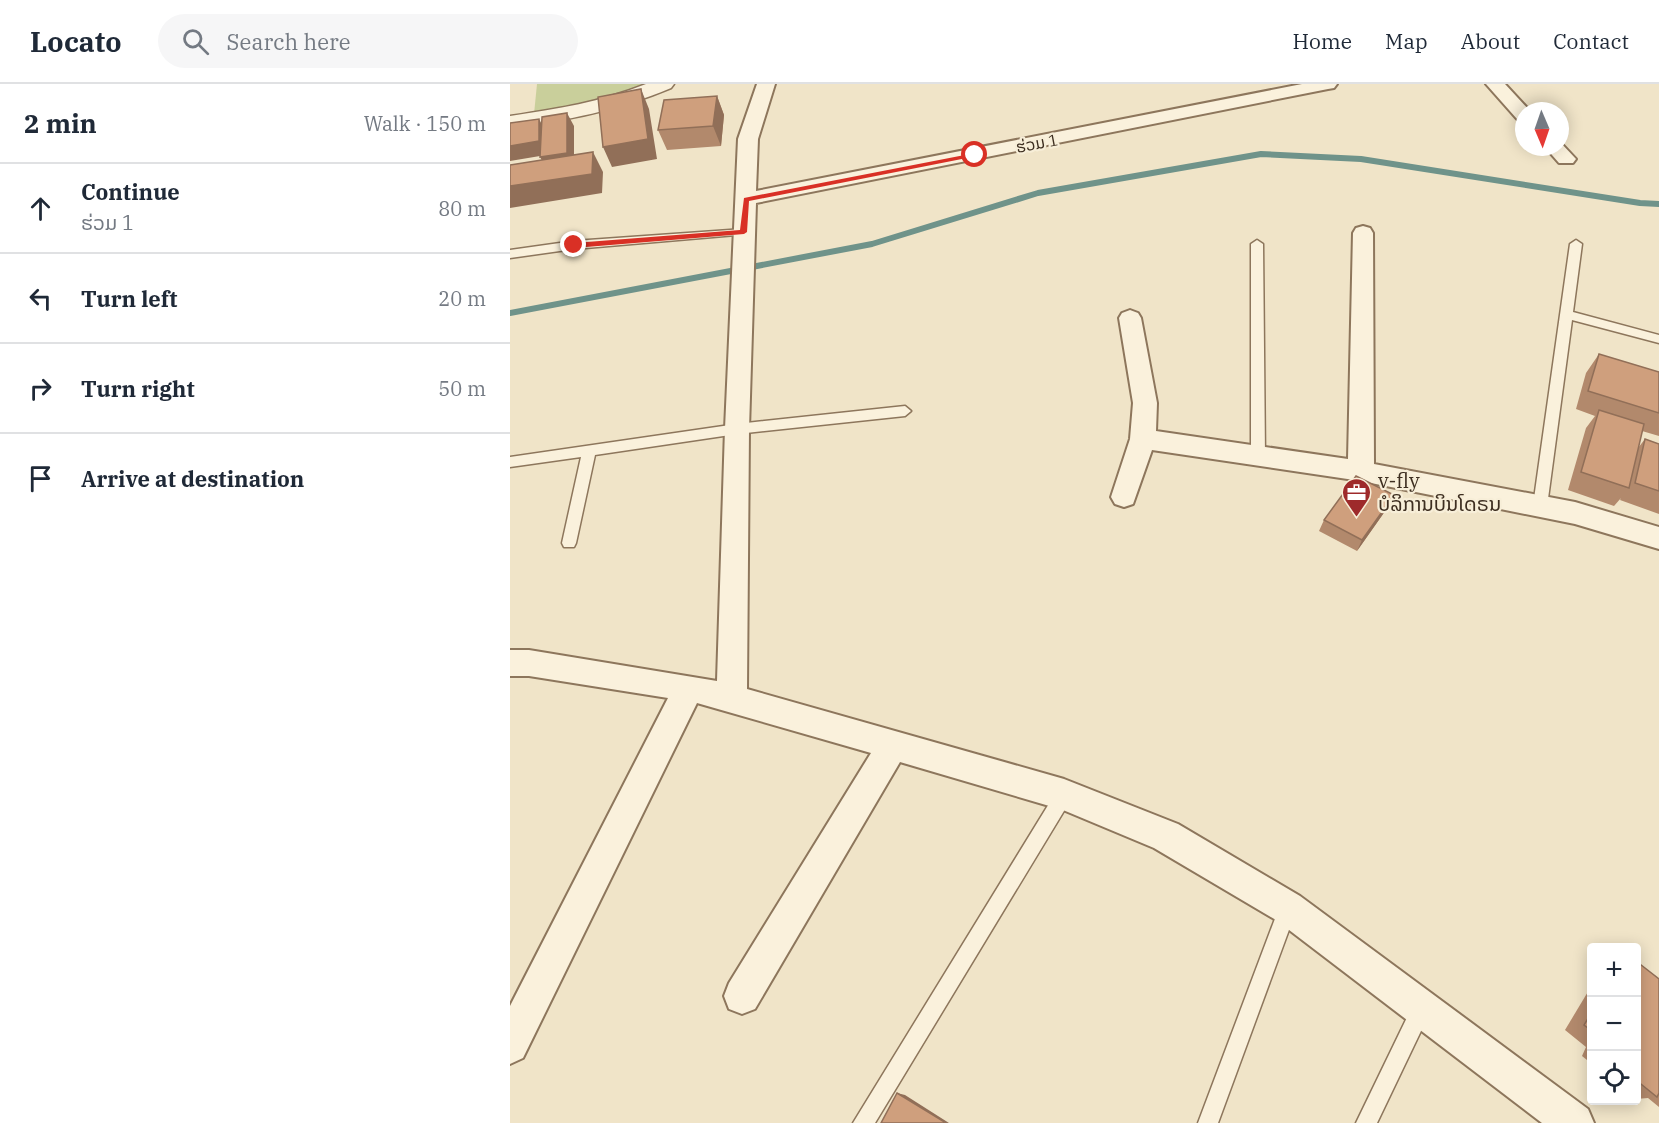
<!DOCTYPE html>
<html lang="en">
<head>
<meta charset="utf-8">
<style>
  body { margin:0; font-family:"IBM Plex Serif","Noto Sans Lao",serif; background:#f6f6f7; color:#1f2937 }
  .controls { position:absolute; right:18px; bottom:18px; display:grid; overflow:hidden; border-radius:6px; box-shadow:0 3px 15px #0003 }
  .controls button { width:54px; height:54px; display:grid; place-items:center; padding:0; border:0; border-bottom:2px solid #e0e1e3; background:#fff; color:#1f2937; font:30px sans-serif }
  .compass { position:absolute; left:1005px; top:18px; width:54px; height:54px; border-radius:50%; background:#fff; box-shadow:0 3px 15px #0003; rotate:178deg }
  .stop { position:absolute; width:18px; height:18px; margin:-14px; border:4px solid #d93025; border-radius:50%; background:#fff }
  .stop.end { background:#d93025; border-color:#fff; box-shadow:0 2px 6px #0008 }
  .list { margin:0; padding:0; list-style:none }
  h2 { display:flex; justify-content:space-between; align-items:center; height:78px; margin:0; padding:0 24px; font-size:26px }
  h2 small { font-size:20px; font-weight:400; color:#747a83 }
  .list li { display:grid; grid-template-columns:39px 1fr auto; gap:18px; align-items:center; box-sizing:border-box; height:90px; padding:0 24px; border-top:2px solid #e0e1e3 }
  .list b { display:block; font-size:22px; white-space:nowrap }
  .list p { margin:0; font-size:20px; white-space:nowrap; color:#747a83 }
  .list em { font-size:20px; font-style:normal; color:#747a83 }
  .icon { flex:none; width:33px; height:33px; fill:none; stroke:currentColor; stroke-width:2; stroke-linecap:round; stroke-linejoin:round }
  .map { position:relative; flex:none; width:1149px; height:1039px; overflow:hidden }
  header { display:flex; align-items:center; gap:36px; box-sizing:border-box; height:84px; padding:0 30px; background:#fff; border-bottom:2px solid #e0e1e3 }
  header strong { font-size:28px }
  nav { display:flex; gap:33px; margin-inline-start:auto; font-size:21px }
  .search { width:420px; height:54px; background:#f6f6f7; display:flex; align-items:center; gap:15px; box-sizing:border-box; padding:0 21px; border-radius:33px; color:#747a83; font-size:22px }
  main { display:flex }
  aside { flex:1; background:#fff }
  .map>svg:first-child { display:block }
</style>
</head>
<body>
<header>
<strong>Locato</strong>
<div class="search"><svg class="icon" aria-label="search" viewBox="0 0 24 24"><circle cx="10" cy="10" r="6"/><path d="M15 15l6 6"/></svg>Search here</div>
<nav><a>Home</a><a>Map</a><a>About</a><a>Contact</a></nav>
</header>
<main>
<aside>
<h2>2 min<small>Walk · 150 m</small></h2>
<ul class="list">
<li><svg class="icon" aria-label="ahead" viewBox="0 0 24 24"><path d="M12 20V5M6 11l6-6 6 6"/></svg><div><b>Continue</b><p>ຮ່ວມ 1</p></div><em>80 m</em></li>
<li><svg class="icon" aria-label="left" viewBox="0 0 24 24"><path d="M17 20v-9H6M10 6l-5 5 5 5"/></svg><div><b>Turn left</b></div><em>20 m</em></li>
<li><svg class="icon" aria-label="right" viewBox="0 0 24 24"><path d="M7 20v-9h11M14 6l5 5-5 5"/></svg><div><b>Turn right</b></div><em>50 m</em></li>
<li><svg class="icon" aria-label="arrive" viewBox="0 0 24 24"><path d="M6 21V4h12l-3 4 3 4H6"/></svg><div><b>Arrive at destination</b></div></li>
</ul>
</aside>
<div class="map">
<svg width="1149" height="1039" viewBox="0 0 1149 1039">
  <rect width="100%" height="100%" fill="#f0e4c8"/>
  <!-- green -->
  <path fill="#c9cf9b" d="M 27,0 L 143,0 L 72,24 L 24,30 Z"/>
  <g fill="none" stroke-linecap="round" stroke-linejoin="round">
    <!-- stream -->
    <path stroke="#6f938a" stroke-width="6" d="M 0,229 L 362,160 L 528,109 L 751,70 L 851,75 L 1130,119 L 1149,120"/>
    <defs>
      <path id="service" d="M 234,145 L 238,146 L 238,150 L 64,165 L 0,174 L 0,166 L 64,157 Z
        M 747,156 L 753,160 L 755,373 L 748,378 L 741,373 L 741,160 Z
        M 1066,156 L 1072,160 L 1063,228 L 1149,251 L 1149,259 L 1062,236 L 1037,422 L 1030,428 L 1023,422 L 1060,160 Z
        M 395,322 L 401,327 L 395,332 L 227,350 L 85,371 L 66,459 L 64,463 L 54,463 L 52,459 L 71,373 L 0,383 L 0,373 L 227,340 Z
        M 554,703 L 560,705 L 563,711 L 560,717 L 365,1039 L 343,1039 L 548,705 Z
        M 778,815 L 784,818 L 787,824 L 708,1039 L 688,1039 L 769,824 L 772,818 Z
        M 911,916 L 918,919 L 921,926 L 867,1039 L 846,1039 L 904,919 Z"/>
      <path id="minor" d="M 247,0 L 265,0 L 248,55 L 246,107 L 792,0 L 827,0 L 824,4 L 818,5 L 246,119 L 239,345 L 237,605 L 554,695 L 668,740 L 790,812 L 1078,1025 L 1084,1039 L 1032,1039 L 766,836 L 644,764 L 553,726 L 390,678 L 245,925 L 232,930 L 219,925 L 214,912 L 219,899 L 361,669 L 187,619 L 13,974 L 0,980 L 0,922 L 158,614 L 19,592 L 0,592 L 0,566 L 19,566 L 207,597 L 215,345 L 228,55 Z
        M 976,0 L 995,0 L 1020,27 L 1014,27 L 1014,37 L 1007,35 Z
        M 1050,58 L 1066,75 L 1063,79 L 1049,79 L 1035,63 L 1050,63 Z
        M 853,142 L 860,144 L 863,149 L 864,380 L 1065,418 L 1149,443 L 1149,465 L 1065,440 L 851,397 L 642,366 L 623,420 L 614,423 L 605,420 L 601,413 L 620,355 L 623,319 L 609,234 L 612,229 L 620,226 L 628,229 L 631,234 L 647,319 L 646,347 L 838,375 L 843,149 L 846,144 Z"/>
      <path id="tertiary" d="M 136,0 L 164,0 L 161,4 C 106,27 59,36 0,44 L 0,32 C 47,25 91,18 136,0 Z"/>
    </defs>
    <!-- service casing -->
    <use href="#service" stroke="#8d765c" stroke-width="3"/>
    <!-- minor casing -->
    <use href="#minor" stroke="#8d765c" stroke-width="4"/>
    <!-- tertiary casing -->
    <use href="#tertiary" stroke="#8d765c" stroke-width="3"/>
    <!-- service -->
    <use href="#service" fill="#faf1dc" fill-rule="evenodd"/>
    <!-- minor -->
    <use href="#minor" fill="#faf1dc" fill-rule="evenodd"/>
    <!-- tertiary -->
    <use href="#tertiary" fill="#faf1dc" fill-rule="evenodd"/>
  </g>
  <!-- wall -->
  <path fill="#b2896c" d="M 207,12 L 214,31 L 211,62 L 157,66 L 148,46 Z
    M 1089,270 L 1149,288 L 1149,352 L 1132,347 L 1128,364 L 1135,355 L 1149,360 L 1149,430 L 1110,416 L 1111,414 L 1104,422 L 1058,406 L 1076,344 L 1085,332 L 1066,325 L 1076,289 Z
    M 884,411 L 878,423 L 847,467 L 809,447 L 814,436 Z
    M 1126,877 L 1149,895 L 1149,1023 L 1138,1014 L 1126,1015 Z
    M 1082,901 L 1082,980 L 1072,972 L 1076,963 L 1055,946 Z"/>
  <!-- shaded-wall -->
  <path fill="#916f58" d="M 131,5 L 139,25 L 147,75 L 102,83 L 93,63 Z
    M 207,12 L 214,31 L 211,62 L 203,42 Z
    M 57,29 L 64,42 L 64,82 L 38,87 L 30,73 Z
    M 29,35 L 36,48 L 36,71 L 0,77 L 0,62 Z
    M 83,68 L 93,88 L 92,109 L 0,124 L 0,102 Z
    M 884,411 L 878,423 L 847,467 L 852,456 Z
    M 387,1009 L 395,1011 L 439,1039 L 436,1039 Z"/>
  <!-- building -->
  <path fill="#cf9f7d" stroke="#916f58" stroke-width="1.5" d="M 131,5 L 138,55 L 93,63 L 88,13 Z
    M 207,12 L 203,42 L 148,46 L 154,16 Z
    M 57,29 L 57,69 L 30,73 L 32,33 Z
    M 29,35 L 29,57 L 0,62 L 0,39 Z
    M 83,68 L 82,90 L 0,102 L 0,81 Z
    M 1089,270 L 1149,288 L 1149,329 L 1078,307 Z
    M 1089,326 L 1134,340 L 1119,404 L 1071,388 Z
    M 1135,355 L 1149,360 L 1149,407 L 1125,399 Z
    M 846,392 L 884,411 L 852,456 L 814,436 Z
    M 1126,877 L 1149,895 L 1149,1009 L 1147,1013 L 1126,996 Z
    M 1082,928 L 1082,947 L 1074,941 Z
    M 387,1009 L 436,1039 L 371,1039 Z"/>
  <!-- route -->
  <path fill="#d93025" d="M 465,69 L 467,72 L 239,117 L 237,148 L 234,150 L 64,164 L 60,161 L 64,159 L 230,146 L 234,114 Z"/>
  <!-- icons -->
  <defs>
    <symbol id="office-pin" viewBox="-11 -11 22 30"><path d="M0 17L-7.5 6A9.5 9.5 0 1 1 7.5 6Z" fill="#9e2a2b" stroke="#f7eed8"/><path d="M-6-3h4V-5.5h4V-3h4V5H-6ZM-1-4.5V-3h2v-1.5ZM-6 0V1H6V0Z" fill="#fff"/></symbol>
  </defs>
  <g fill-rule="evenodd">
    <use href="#office-pin" x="830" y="392" width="33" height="45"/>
  </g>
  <g text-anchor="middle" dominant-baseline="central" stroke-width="4.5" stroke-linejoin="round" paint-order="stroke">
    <!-- far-street labels -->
    <g font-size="16" fill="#3d2e20" stroke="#f7eed8">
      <text transform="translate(527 59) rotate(-11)">ຮ່ວມ 1</text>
    </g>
    <!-- poi labels -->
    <g font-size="20" fill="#3d2e20" stroke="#f7eed8" text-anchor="start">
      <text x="868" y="396">v-fly<tspan x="868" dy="23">ບໍລິການບິນໂດຣນ</tspan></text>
    </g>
  </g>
</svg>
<div class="controls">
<button>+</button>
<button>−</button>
<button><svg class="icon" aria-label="locate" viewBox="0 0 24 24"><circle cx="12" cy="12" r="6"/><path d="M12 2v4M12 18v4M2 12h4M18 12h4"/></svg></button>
</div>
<svg class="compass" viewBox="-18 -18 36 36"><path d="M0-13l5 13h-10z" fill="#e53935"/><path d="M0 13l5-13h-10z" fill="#747a83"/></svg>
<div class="stop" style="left:465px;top:71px"></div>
<div class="stop end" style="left:64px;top:161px"></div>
</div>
</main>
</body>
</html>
